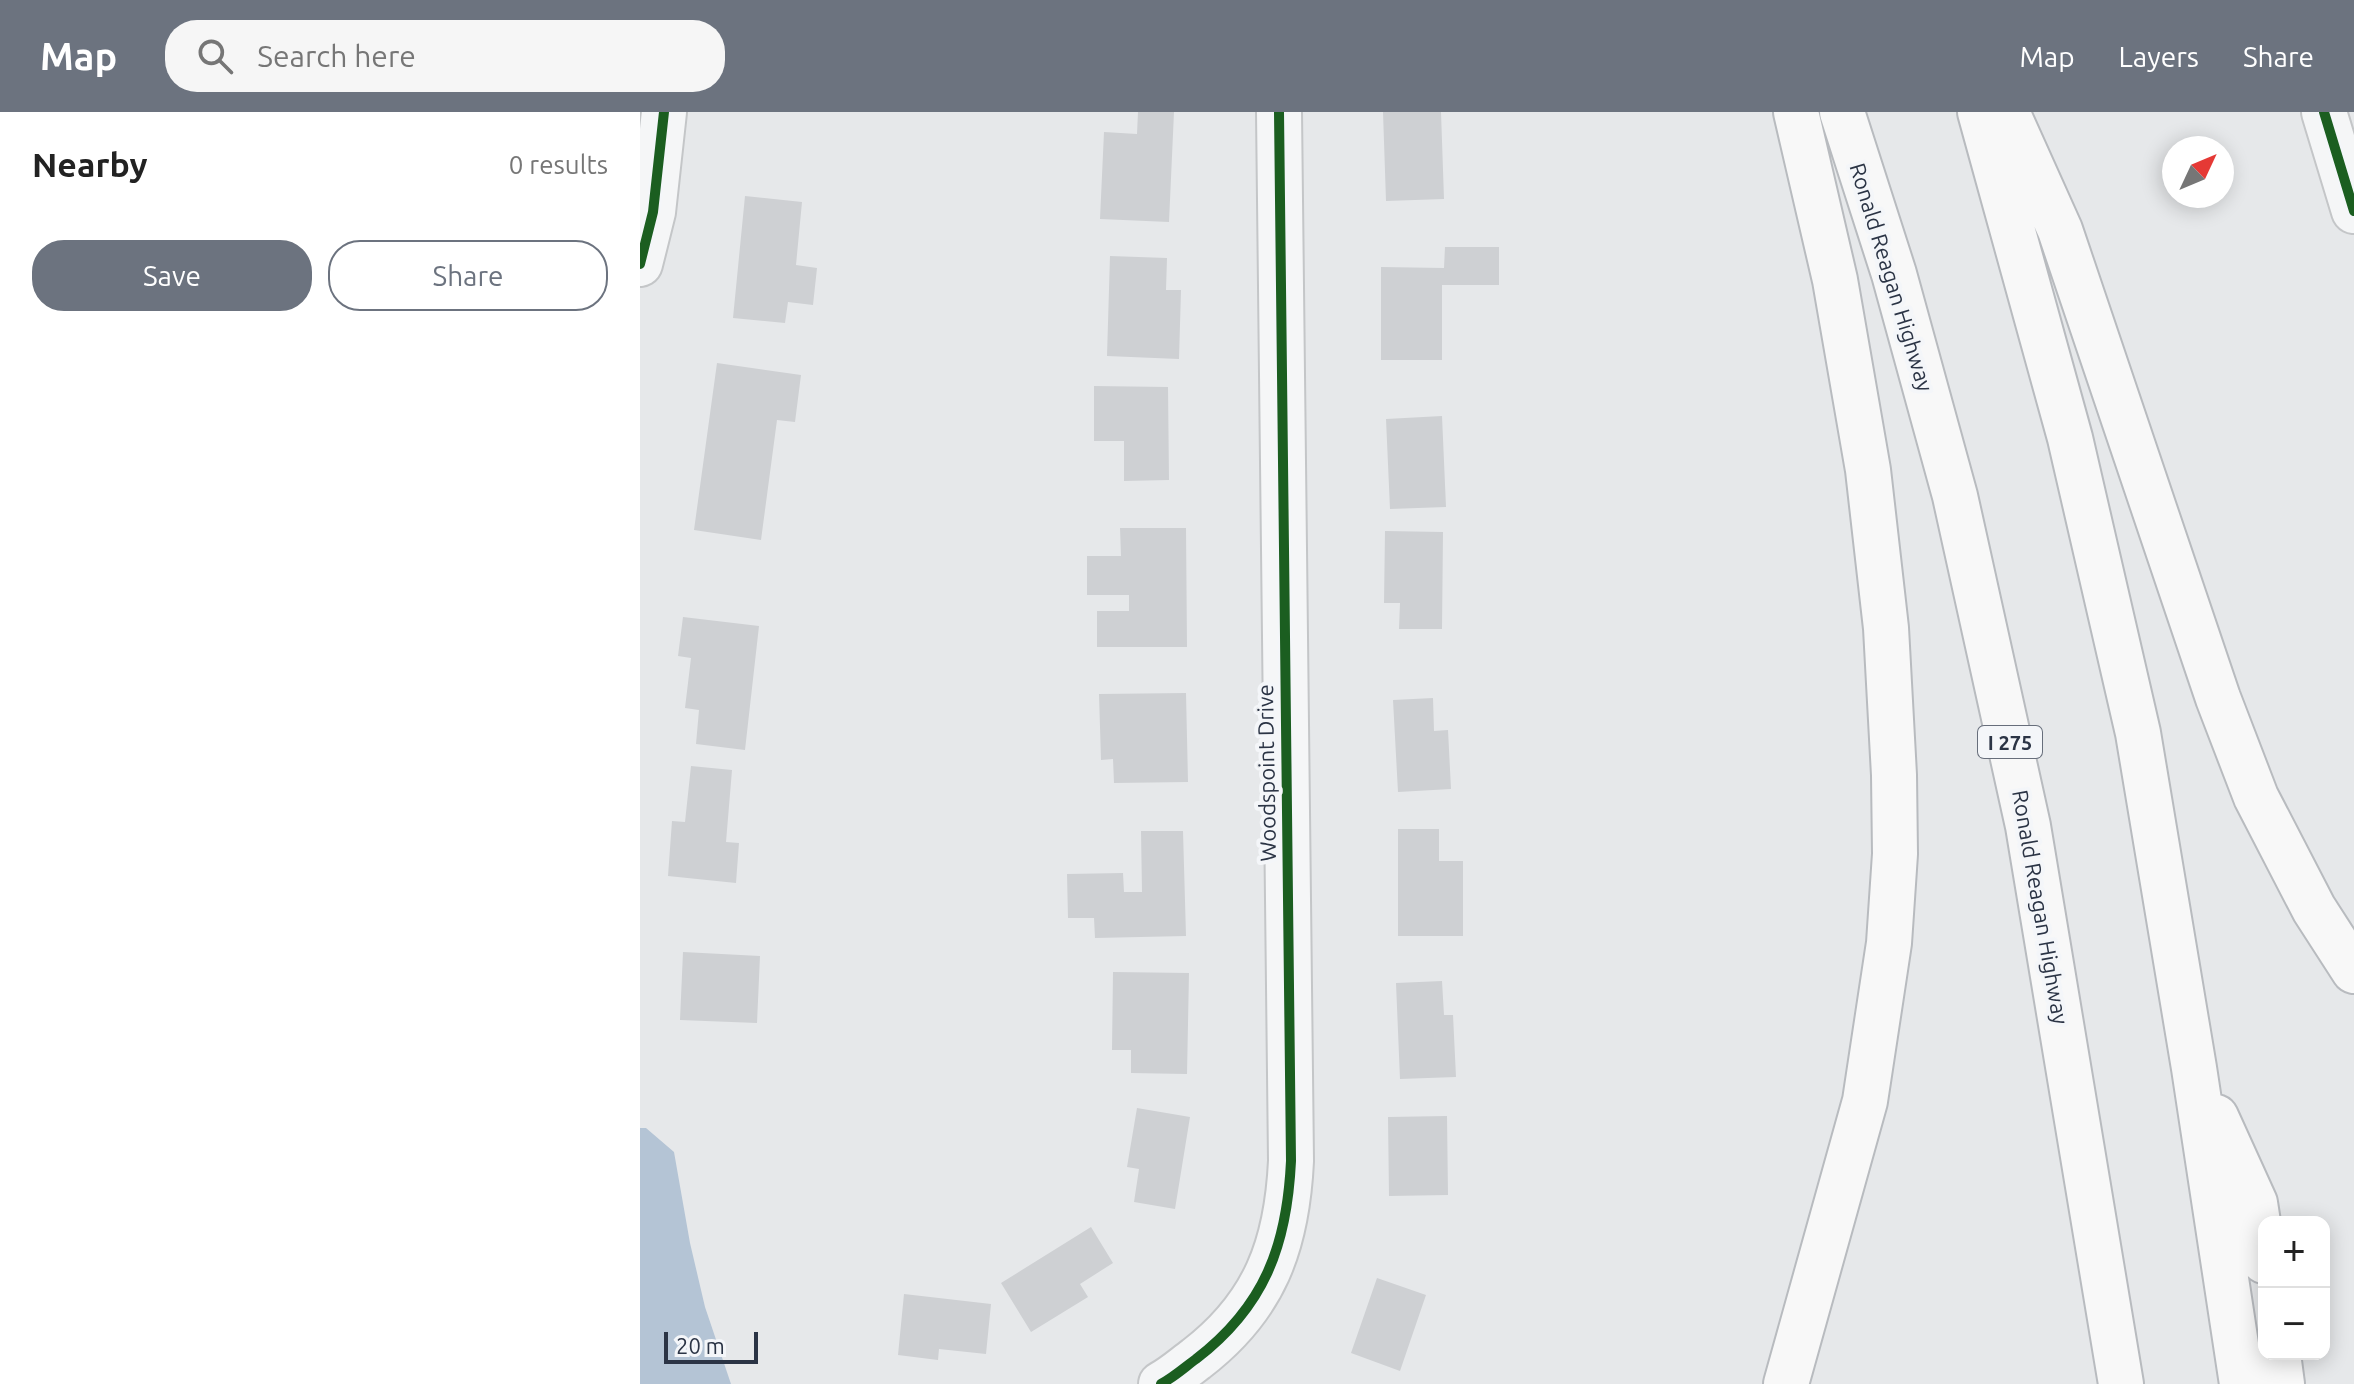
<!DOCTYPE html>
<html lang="en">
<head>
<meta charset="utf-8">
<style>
  body { margin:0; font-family:Ubuntu,sans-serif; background:#f6f6f6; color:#222 }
  .controls { position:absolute; right:24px; bottom:24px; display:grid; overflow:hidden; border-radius:16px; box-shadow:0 4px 20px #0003 }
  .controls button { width:72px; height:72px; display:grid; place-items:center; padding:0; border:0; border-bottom:2px solid #e0e0e0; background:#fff; color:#222; font:40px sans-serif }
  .compass { position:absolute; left:1522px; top:24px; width:72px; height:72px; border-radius:50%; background:#fff; box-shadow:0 4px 20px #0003; rotate:46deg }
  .scale { position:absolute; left:24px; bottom:20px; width:94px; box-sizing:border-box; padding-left:8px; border:4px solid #2b3445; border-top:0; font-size:22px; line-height:28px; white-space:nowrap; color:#2b3445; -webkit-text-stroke:6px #f4f6f9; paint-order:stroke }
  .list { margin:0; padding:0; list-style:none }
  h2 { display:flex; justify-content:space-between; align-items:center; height:104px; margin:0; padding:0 32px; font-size:34px }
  h2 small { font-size:26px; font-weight:400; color:#767676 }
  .actions { display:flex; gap:16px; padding:24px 32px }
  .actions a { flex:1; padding:18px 0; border:2px solid #6c737f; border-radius:32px; text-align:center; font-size:28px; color:#6c737f }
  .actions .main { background:#6c737f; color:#fff }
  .icon { flex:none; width:44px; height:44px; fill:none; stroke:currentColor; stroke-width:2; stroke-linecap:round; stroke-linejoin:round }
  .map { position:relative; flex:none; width:1714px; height:1272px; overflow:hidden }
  header { display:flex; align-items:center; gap:48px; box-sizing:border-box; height:112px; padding:0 40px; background:#6c737f; color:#fff }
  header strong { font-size:38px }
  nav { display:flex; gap:44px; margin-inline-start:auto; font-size:28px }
  .search { width:560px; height:72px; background:#f6f6f6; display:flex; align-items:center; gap:20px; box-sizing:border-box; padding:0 28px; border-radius:32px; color:#767676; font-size:30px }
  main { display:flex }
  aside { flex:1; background:#fff }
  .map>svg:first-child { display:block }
</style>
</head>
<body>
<header>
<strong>Map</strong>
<div class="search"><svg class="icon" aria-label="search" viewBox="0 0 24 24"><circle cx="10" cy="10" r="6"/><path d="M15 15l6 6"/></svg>Search here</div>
<nav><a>Map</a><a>Layers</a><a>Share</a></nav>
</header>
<main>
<aside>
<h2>Nearby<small>0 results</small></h2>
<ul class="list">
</ul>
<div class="actions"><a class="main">Save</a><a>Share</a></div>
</aside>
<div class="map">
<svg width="1714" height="1272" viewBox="0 0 1714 1272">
  <rect width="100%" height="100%" fill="#e6e8ea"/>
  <!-- water -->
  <path fill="#b4c4d5" d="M 0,1016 L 6,1016 L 34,1040 L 50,1131 L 65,1195 L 91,1272 L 0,1272 Z"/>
  <!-- building -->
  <path fill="#ced0d3" d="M 498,0 L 534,0 L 529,110 L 460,107 L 464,20 L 497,22 Z
    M 743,0 L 801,0 L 804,87 L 746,89 Z
    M 105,84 L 162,90 L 156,153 L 177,156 L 173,193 L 148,190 L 145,211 L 93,206 Z
    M 805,135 L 859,135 L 859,173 L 802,173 L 802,248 L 741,248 L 741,155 L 804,156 Z
    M 470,144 L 527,146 L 526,178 L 541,178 L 539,247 L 467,244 Z
    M 77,251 L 161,263 L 155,310 L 137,308 L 121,428 L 54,418 Z
    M 454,274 L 528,275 L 529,368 L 484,369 L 484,329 L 454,329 Z
    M 802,304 L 806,395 L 750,397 L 746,307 Z
    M 480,416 L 546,416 L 547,535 L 457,535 L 457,499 L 489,499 L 489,483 L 447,483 L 447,444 L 481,444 Z
    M 745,419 L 803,420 L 802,517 L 759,517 L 760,491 L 744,491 Z
    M 43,505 L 119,514 L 105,638 L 56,632 L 59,598 L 45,596 L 51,546 L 38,544 Z
    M 546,581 L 548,670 L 474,671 L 473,647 L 461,648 L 459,582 Z
    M 793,586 L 794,619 L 808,618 L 811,677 L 758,680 L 753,588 Z
    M 51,654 L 92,658 L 86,730 L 99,731 L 96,771 L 28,764 L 32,709 L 45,710 Z
    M 758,717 L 799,717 L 799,749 L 823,749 L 823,824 L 758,824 Z
    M 501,719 L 543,719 L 546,824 L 455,826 L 454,806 L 428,806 L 427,762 L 483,761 L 484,780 L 502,780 Z
    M 43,840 L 120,844 L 117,911 L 40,908 Z
    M 473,860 L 549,861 L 547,962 L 491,961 L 491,938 L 472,938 Z
    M 802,869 L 804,903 L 813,903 L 816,965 L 760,967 L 756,871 Z
    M 497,996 L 550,1005 L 535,1097 L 494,1090 L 499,1057 L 487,1055 Z
    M 807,1004 L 808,1083 L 749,1084 L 748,1005 Z
    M 451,1115 L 473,1151 L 440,1172 L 448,1185 L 391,1220 L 361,1171 Z
    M 737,1166 L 786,1183 L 760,1259 L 711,1241 Z
    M 264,1182 L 351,1192 L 346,1242 L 299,1237 L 298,1248 L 258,1243 Z"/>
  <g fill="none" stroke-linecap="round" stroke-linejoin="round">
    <defs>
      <path id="minor" d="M 1684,0 L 1714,99
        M 0,152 L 13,100 L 24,0
        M 521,1272 C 534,1265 545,1255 556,1247 C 625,1194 647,1133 651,1049 L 639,0"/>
      <path id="highway" d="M 1202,0 L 1254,162 L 1315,384 L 1388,714 L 1481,1272
        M 1340,0 L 1430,326 L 1498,621 L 1554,956 L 1602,1272
        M 1367,0 L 1420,118 L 1578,586 L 1616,685 L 1674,797 L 1714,859
        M 1576,1005 L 1615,1091 L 1624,1149
        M 1638,1242 L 1642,1272
        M 1146,1272 L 1225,989 L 1249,831 L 1255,742 L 1254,663 L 1246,516 L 1228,358 L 1195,168 L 1156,0"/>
    </defs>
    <!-- minor casing -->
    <use href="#minor" stroke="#c4c6c8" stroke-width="48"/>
    <!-- highway casing -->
    <use href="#highway" stroke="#b8bbbf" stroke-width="48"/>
    <!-- minor -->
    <use href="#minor" stroke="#f5f6f7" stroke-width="44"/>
    <!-- highway -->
    <use href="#highway" stroke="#f8f8f8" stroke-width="44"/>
    <defs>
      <path id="cycleway" d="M 1684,0 L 1714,99
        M 0,152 L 13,100 L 24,0
        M 521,1272 C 534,1265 545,1255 556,1247 C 625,1194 647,1133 651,1049 L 639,0"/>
    </defs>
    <!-- cycleway casing -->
    <use href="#cycleway" stroke="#f4f6f9" stroke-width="15"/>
    <!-- cycleway -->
    <use href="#cycleway" stroke="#1b5e20" stroke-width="10"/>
  </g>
  <g text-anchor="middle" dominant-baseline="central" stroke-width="8" stroke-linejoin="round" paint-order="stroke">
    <!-- shield labels -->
    <rect fill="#f4f6f9" stroke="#676e7b" stroke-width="2" x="1338" y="614" width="64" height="32" rx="6"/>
    <g font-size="20" font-weight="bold" fill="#2b3445">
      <text x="1370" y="630">I 275</text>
    </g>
    <!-- street labels -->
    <g font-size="22" fill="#2b3445" stroke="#f4f6f9">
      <text transform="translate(1252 165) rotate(73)">Ronald Reagan Highway</text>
      <text transform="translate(626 661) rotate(-91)">Woodspoint Drive</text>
      <text transform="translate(1401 795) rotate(80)">Ronald Reagan Highway</text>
    </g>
  </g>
</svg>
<div class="controls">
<button>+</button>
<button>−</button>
</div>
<svg class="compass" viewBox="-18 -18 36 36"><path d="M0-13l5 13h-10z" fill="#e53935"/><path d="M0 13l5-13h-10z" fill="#767676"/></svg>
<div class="scale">20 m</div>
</div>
</main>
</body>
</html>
